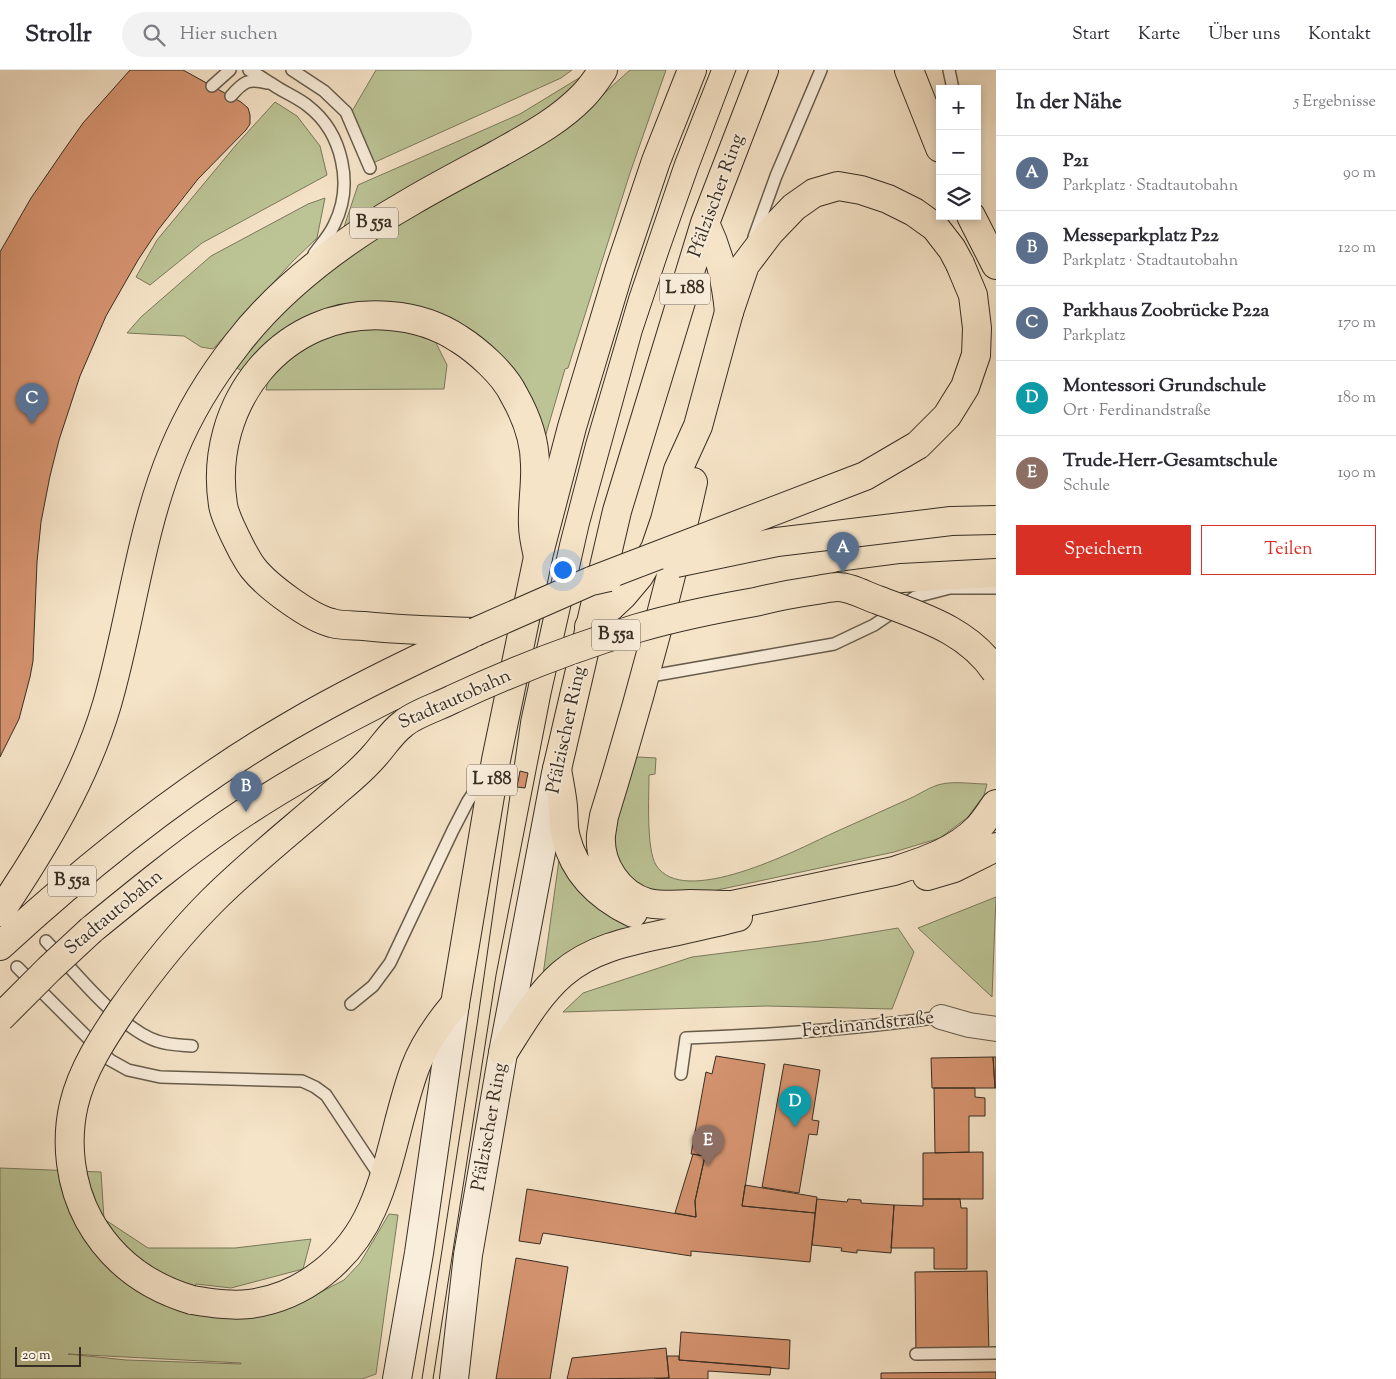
<!DOCTYPE html>
<html lang="de">
<head>
<meta charset="utf-8">
<style>
  body { margin:0; font-family:"Sorts Mill Goudy",serif; background:#f2f2f3; color:#2b2b33 }
  .controls { position:absolute; right:15px; top:15px; display:grid; overflow:hidden; border-radius:0px; box-shadow:0 2px 8px #0003 }
  .controls button { width:45px; height:45px; display:grid; place-items:center; padding:0; border:0; border-bottom:1px solid #e1e1e2; background:#fff; color:#2b2b33; font:25px sans-serif }
  .scale { position:absolute; left:15px; bottom:12px; width:66px; box-sizing:border-box; padding-left:5px; border:2px solid #372e23; border-top:0; font-size:14px; line-height:18px; white-space:nowrap; color:#372e23; -webkit-text-stroke:4px #f9eddb; paint-order:stroke }
  .you { position:absolute; left:562px; top:499px; width:18px; height:18px; margin:-12px; border:4px solid #fff; border-radius:50%; background:#1a73e8; box-shadow:0 0 0 8px #1a73e833 }
  .badge { display:grid; place-items:center; width:32px; height:32px; border-radius:50%; background:#d93025; color:#fff; font-size:16px; font-weight:700 }
  .pin { position:absolute; translate:-50% -41px; filter:drop-shadow(0 1px 2px #0008) }
  .pin::after { content:''; position:absolute; top:26px; width:18px; height:15px; background:inherit; clip-path:polygon(0 0,100% 0,50% 100%) }
  .list { margin:0; padding:0; list-style:none }
  h2 { display:flex; justify-content:space-between; align-items:center; height:65px; margin:0; padding:0 20px; font-size:21px }
  h2 small { font-size:16px; font-weight:400; color:#7c7c81 }
  .list li { display:grid; grid-template-columns:32px 1fr auto; gap:15px; align-items:center; box-sizing:border-box; height:75px; padding:0 20px; border-top:1px solid #e1e1e2 }
  .list b { display:block; font-size:19px; white-space:nowrap }
  .list p { margin:0; font-size:16px; white-space:nowrap; color:#7c7c81 }
  .list em { font-size:16px; font-style:normal; color:#7c7c81 }
  .actions { display:flex; gap:10px; padding:15px 20px }
  .actions a { flex:1; padding:11px 0; border:1px solid #d93025; border-radius:0px; text-align:center; font-size:18px; color:#d93025 }
  .actions .main { background:#d93025; color:#fff }
  .icon { flex:none; width:28px; height:28px; fill:none; stroke:currentColor; stroke-width:2; stroke-linecap:round; stroke-linejoin:round }
  .map { position:relative; flex:none; width:996px; height:1309px; overflow:hidden }
  header { display:flex; align-items:center; gap:30px; box-sizing:border-box; height:70px; padding:0 25px; background:#fff; border-bottom:1px solid #e1e1e2 }
  header strong { font-size:24px }
  nav { display:flex; gap:28px; margin-inline-start:auto; font-size:18px }
  .search { width:350px; height:45px; background:#f2f2f3; display:flex; align-items:center; gap:12px; box-sizing:border-box; padding:0 18px; border-radius:28px; color:#7c7c81; font-size:19px }
  main { display:flex }
  aside { flex:1; background:#fff }
  .map>svg:first-child { display:block }
</style>
</head>
<body>
<header>
<strong>Strollr</strong>
<div class="search"><svg class="icon" aria-label="search" viewBox="0 0 24 24"><circle cx="10" cy="10" r="6"/><path d="M15 15l6 6"/></svg>Hier suchen</div>
<nav><a>Start</a><a>Karte</a><a>Über uns</a><a>Kontakt</a></nav>
</header>
<main>
<div class="map">
<svg width="996" height="1309" viewBox="0 0 996 1309">
  <rect width="100%" height="100%" fill="#f6e4c8"/>
  <filter id="stains"><feTurbulence type="fractalNoise" baseFrequency=".004" numOctaves="4"/><feColorMatrix values="0 0 0 0 .2 0 0 0 0 .09 0 0 0 0 .02 0 0 0 .5 -.17"/></filter>
  <radialGradient id="worn" r=".72"><stop offset=".6" stop-color="#630" stop-opacity="0"/><stop offset="1" stop-color="#630" stop-opacity=".3"/></radialGradient>
  <!-- green -->
  <path fill="#bcc496" stroke="#7a795c" fill-rule="evenodd" d="M 376,0 L 572,0 L 561,8 L 373,93 L 351,43 Z
    M 630,0 L 666,0 L 630,103 L 568,298 L 565,299 L 544,371 L 532,333 L 387,234 L 243,302 L 233,295 L 315,206 L 589,37 Z
    M 579,8 L 585,13 L 518,62 L 344,157 L 358,115 L 520,44 Z
    M 275,32 L 297,46 L 320,76 L 327,105 L 202,173 L 150,215 L 136,207 L 157,170 L 236,75 Z
    M 325,128 L 317,168 L 293,191 L 213,279 L 201,277 L 184,266 L 127,263 L 141,247 L 211,186 L 308,134 Z
    M 373,257 L 408,260 L 433,267 L 447,295 L 444,319 L 266,320 L 269,303 L 292,282 L 332,264 Z
    M 638,687 L 656,688 L 655,704 L 649,705 C 649,725 646,779 656,795 C 683,839 797,780 831,764 C 858,752 884,740 911,728 C 920,724 931,716 942,714 C 954,711 974,714 987,714 L 984,725 L 968,747 L 940,768 L 894,782 L 699,824 L 649,823 L 616,796 L 613,759 L 633,691 Z
    M 561,788 L 638,854 L 638,856 L 543,905 L 559,790 Z
    M 996,827 L 992,927 L 918,858 Z
    M 898,858 L 914,882 L 892,939 L 767,936 L 563,942 L 583,923 L 692,887 L 819,871 Z
    M 0,1098 L 101,1102 L 104,1149 L 148,1178 L 235,1178 L 311,1169 L 303,1199 L 231,1218 L 196,1214 L 182,1240 L 245,1246 L 296,1235 L 344,1210 L 360,1193 L 389,1144 L 398,1145 L 376,1304 L 362,1309 L 0,1309 ZM 68,1284 L 241,1293 L 241,1294 L 126,1290 Z"/>
  <!-- building -->
  <path fill="#d69470" stroke="#372e23" d="M 130,0 L 183,0 L 241,32 L 248,38 L 250,45 L 250,54 L 246,60 L 198,109 L 158,160 L 138,190 L 106,246 L 80,306 L 59,370 L 50,406 L 41,452 L 37,492 L 33,591 L 30,607 L 19,649 L 0,687 L 0,182 L 31,128 L 66,77 L 83,53 Z
    M 520,701 L 528,703 L 525,718 L 517,717 Z
    M 716,986 L 765,994 L 742,1136 L 815,1143 L 810,1192 L 691,1181 L 691,1186 L 543,1163 L 540,1174 L 519,1171 L 527,1119 L 696,1147 L 695,1131 L 705,1086 L 691,1084 L 706,1002 L 712,1004 Z
    M 993,987 L 995,1018 L 932,1018 L 931,988 Z
    M 993,987 L 996,987 L 996,1018 L 995,1018 Z
    M 784,994 L 820,1000 L 812,1050 L 819,1051 L 817,1065 L 809,1064 L 799,1123 L 762,1117 Z
    M 934,1018 L 975,1018 L 975,1027 L 985,1028 L 985,1046 L 969,1046 L 969,1082 L 935,1083 Z
    M 983,1082 L 983,1129 L 923,1129 L 923,1083 Z
    M 693,1084 L 705,1086 L 695,1131 L 696,1147 L 675,1143 Z
    M 745,1115 L 817,1127 L 815,1143 L 742,1136 Z
    M 817,1129 L 847,1132 L 848,1129 L 861,1130 L 861,1133 L 894,1135 L 891,1183 L 857,1180 L 857,1183 L 841,1181 L 842,1178 L 812,1175 Z
    M 923,1129 L 960,1129 L 961,1138 L 967,1138 L 967,1199 L 934,1199 L 934,1178 L 891,1178 L 894,1135 L 923,1136 Z
    M 516,1188 L 568,1197 L 550,1309 L 496,1309 Z
    M 987,1201 L 989,1283 L 916,1284 L 915,1202 Z
    M 681,1262 L 790,1270 L 789,1299 L 679,1290 Z
    M 666,1278 L 669,1308 L 567,1309 L 572,1288 Z
    M 667,1286 L 679,1286 L 679,1290 L 771,1297 L 770,1305 L 708,1301 L 708,1309 L 654,1309 L 669,1308 Z
    M 996,1302 L 996,1309 L 881,1309 L 881,1303 Z"/>
  <g fill="none" stroke-linecap="round" stroke-linejoin="round">
    <defs>
      <path id="lane" d="M 249,0 C 257,4 264,9 272,14 C 283,22 297,27 308,36 C 343,63 354,116 334,155 C 329,166 321,174 314,184
        M 292,0 L 324,21 L 346,42 L 370,98
        M 949,0 L 953,19
        M 212,16 L 230,0
        M 231,26 C 243,12 248,8 267,13
        M 754,167 L 776,106 L 821,0
        M 645,607 L 834,574 L 874,555 L 915,527 L 950,518 L 996,518
        M 46,871 C 73,900 120,959 157,971 C 168,975 180,975 192,976
        M 17,897 L 110,990 L 128,1000 L 160,1007 L 302,1011 L 315,1017 L 326,1025 L 375,1099 L 379,1108
        M 351,934 L 373,916 L 390,893 L 453,760 L 468,731 L 485,706
        M 681,1004 L 686,968 C 771,965 856,959 941,947
        M 916,1284 L 996,1283"/>
      <path id="street" d="M 941,947 L 969,955 L 996,959"/>
      <path id="secondary" d="M 397,1309 L 419,1183 L 455,934
        M 454,1309 L 468,1185 L 503,983 L 556,703"/>
      <path id="primary" d="M 705,153 C 719,183 726,209 729,242
        M 557,699 L 617,441 L 705,153 L 764,0
        M 455,934 L 496,690 L 538,487 L 572,357 L 619,201 L 656,91 L 692,0"/>
      <path id="highway" d="M 909,0 L 940,78
        M 971,146 L 996,195
        M 693,412 C 668,524 638,636 604,746 C 603,752 602,759 601,765 C 599,795 619,825 648,833 C 662,836 677,835 691,834 C 704,834 717,835 729,835
        M 840,516 L 902,508 L 996,503
        M 589,557 L 623,525 L 639,506 L 655,479 L 665,450 L 678,400 L 698,356 L 729,242 L 745,195 L 770,162 L 794,137 L 814,123 L 838,116 L 861,120 L 888,129 L 914,142 L 935,157 L 952,179 L 960,194
        M 475,562 C 438,561 401,560 364,556 C 354,555 342,556 332,553 C 310,548 267,516 253,498 C 249,493 246,487 243,482 C 237,470 225,448 223,435 C 207,334 283,236 390,246 C 416,248 438,255 459,269 C 478,281 504,304 514,325 C 526,346 535,371 535,395 C 536,415 532,435 533,455 C 533,466 536,477 538,487
        M 557,699 C 559,712 562,725 563,737 C 564,748 563,758 566,768 C 575,804 602,828 633,843
        M 927,806 L 954,798 L 996,777
        M 713,839 L 894,801 C 924,791 954,782 977,759 C 984,752 990,742 996,734
        M 0,842 C 43,778 85,709 107,634 C 131,552 140,461 173,382 C 189,343 211,307 237,274 C 283,214 347,168 412,131 C 441,114 470,99 498,84 C 528,67 559,51 583,26 C 591,18 597,9 603,0
        M 91,860 C 135,824 179,788 226,755 C 282,716 342,684 403,653
        M 0,876 C 89,794 185,717 290,656 C 348,622 408,593 469,565
        M 503,983 C 521,955 537,926 562,904 C 592,878 630,871 668,863 C 691,858 715,853 738,847
        M 192,1230 C 211,1233 230,1236 249,1234 C 304,1227 350,1189 372,1139 C 392,1094 398,1044 415,998 C 424,974 439,953 455,934"/>
    </defs>
    <!-- lane casing -->
    <use href="#lane" stroke="#675c4c" stroke-width="14"/>
    <!-- street casing -->
    <use href="#street" stroke="#675c4c" stroke-width="26"/>
    <!-- secondary casing -->
    <use href="#secondary" stroke="#372e23" stroke-width="30"/>
    <!-- primary casing -->
    <use href="#primary" stroke="#372e23" stroke-width="30"/>
    <!-- highway casing -->
    <use href="#highway" stroke="#372e23" stroke-width="30"/>
    <!-- lane -->
    <use href="#lane" stroke="#f9eddb" stroke-width="11"/>
    <!-- street -->
    <use href="#street" stroke="#f9eddb" stroke-width="24"/>
    <!-- secondary -->
    <use href="#secondary" stroke="#f9eddb" stroke-width="28"/>
    <!-- primary -->
    <use href="#primary" stroke="#f6e4c8" stroke-width="28"/>
    <!-- highway -->
    <use href="#highway" stroke="#f6e4c8" stroke-width="28"/>
    <!-- tram -->
    <path stroke="#372e23" stroke-width="1" d="M 422,1309 L 477,955 L 521,649 L 560,472 L 586,372 L 629,226 L 675,91 L 711,0
      M 433,1309 L 496,905 L 551,624 L 589,456 L 642,263 L 669,182 L 698,100 L 736,0"/>
    <defs>
      <path id="highway-bridge" d="M 676,493 L 777,472 L 951,451 L 996,450
        M 591,511 L 865,406 L 918,375 L 947,346 L 965,317 L 976,285 L 977,258 L 973,225 L 960,194
        M 475,562 L 591,511 L 609,507
        M 0,948 L 49,899 L 91,860
        M 192,1230 C 148,1217 112,1191 89,1150 C 70,1115 65,1072 74,1034 C 82,1000 103,968 122,940 C 149,902 179,864 212,831 C 252,791 296,757 339,719 C 351,709 364,698 375,685 C 384,675 392,662 403,654 C 414,644 440,636 453,629 C 513,601 575,577 638,558 C 676,547 715,539 755,532 C 775,527 796,523 817,520 C 824,519 831,517 838,517 C 850,517 866,526 878,530 C 922,547 968,560 996,602"/>
    </defs>
    <!-- highway-bridge casing -->
    <use href="#highway-bridge" stroke="#372e23" stroke-width="30" stroke-linecap="butt"/>
    <!-- highway-bridge -->
    <use href="#highway-bridge" stroke="#f6e4c8" stroke-width="28"/>
  </g>
  <g text-anchor="middle" dominant-baseline="central" stroke-width="4" stroke-linejoin="round" paint-order="stroke">
    <!-- shield labels -->
    <g fill="#f9eddb" stroke="#71675a" stroke-width="1">
      <rect x="350" y="137.5" width="48" height="31" rx="4"/>
      <rect x="660" y="203.5" width="50" height="31" rx="4"/>
      <rect x="592" y="549.5" width="48" height="31" rx="4"/>
      <rect x="467" y="694.5" width="50" height="31" rx="4"/>
      <rect x="48" y="795.5" width="48" height="31" rx="4"/>
    </g>
    <g font-size="18" font-weight="bold" fill="#372e23">
      <text x="374" y="153">B 55a</text>
      <text x="685" y="219">L 188</text>
      <text x="616" y="565">B 55a</text>
      <text x="492" y="710">L 188</text>
      <text x="72" y="811">B 55a</text>
    </g>
    <!-- street labels -->
    <g font-size="19" fill="#372e23" stroke="#f9eddb">
      <text transform="translate(717 126) rotate(-70)">Pfälzischer Ring</text>
      <text transform="translate(455 630) rotate(-24)">Stadtautobahn</text>
      <text transform="translate(567 660) rotate(-78)">Pfälzischer Ring</text>
      <text transform="translate(114 843) rotate(-40)">Stadtautobahn</text>
      <text transform="translate(868 955) rotate(-6)">Ferdinandstraße</text>
      <text transform="translate(490 1057) rotate(-80)">Pfälzischer Ring</text>
    </g>
  </g>
  <rect width="100%" height="100%" filter="url(#stains)"/>
  <rect width="100%" height="100%" fill="url(#worn)"/>
</svg>
<div class="controls">
<button>+</button>
<button>−</button>
<button><svg class="icon" aria-label="layers" viewBox="0 0 24 24"><path d="M12 4l9 5-9 5-9-5zM3 14l9 5 9-5"/></svg></button>
</div>
<div class="scale">20 m</div>
<div class="you"></div>
<div class="pin badge" style="left:843px;top:503px;background:#5c6f8a">A</div>
<div class="pin badge" style="left:246px;top:742px;background:#5c6f8a">B</div>
<div class="pin badge" style="left:32px;top:354px;background:#5c6f8a">C</div>
<div class="pin badge" style="left:795px;top:1057px;background:#0f9aa8">D</div>
<div class="pin badge" style="left:708px;top:1096px;background:#8d6e63">E</div>
</div>
<aside>
<h2>In der Nähe<small>5 Ergebnisse</small></h2>
<ul class="list">
<li><span class="badge" style="background:#5c6f8a">A</span><div><b>P21</b><p>Parkplatz · Stadtautobahn</p></div><em>90 m</em></li>
<li><span class="badge" style="background:#5c6f8a">B</span><div><b>Messeparkplatz P22</b><p>Parkplatz · Stadtautobahn</p></div><em>120 m</em></li>
<li><span class="badge" style="background:#5c6f8a">C</span><div><b>Parkhaus Zoobrücke P22a</b><p>Parkplatz</p></div><em>170 m</em></li>
<li><span class="badge" style="background:#0f9aa8">D</span><div><b>Montessori Grundschule</b><p>Ort · Ferdinandstraße</p></div><em>180 m</em></li>
<li><span class="badge" style="background:#8d6e63">E</span><div><b>Trude-Herr-Gesamtschule</b><p>Schule</p></div><em>190 m</em></li>
</ul>
<div class="actions"><a class="main">Speichern</a><a>Teilen</a></div>
</aside>
</main>
</body>
</html>
